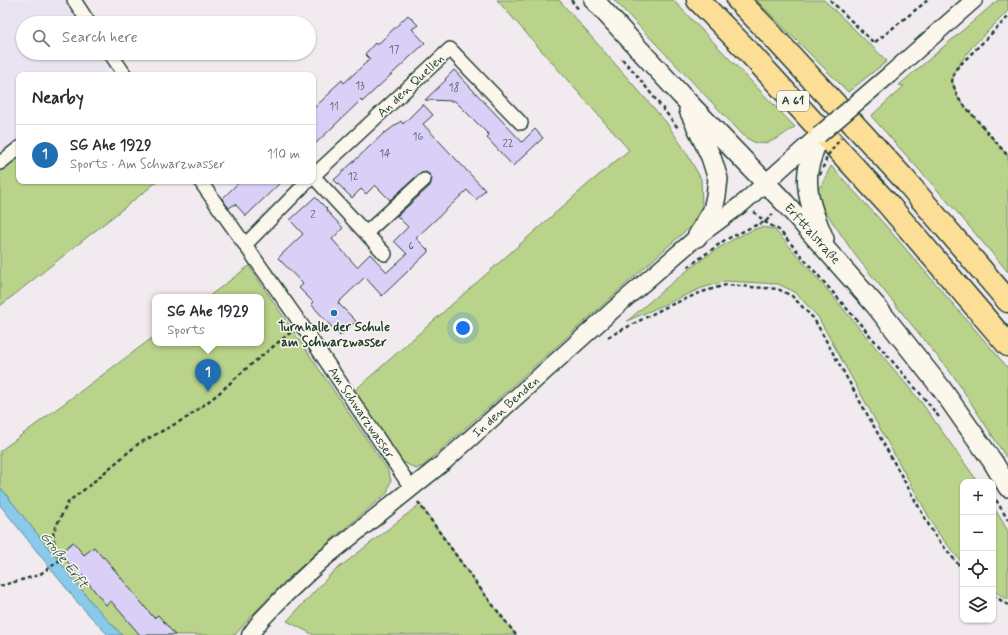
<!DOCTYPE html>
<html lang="en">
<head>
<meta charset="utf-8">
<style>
  body { margin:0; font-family:Mynerve,sans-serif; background:#f7f7f7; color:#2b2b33 }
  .controls { position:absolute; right:12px; bottom:12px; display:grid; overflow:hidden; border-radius:8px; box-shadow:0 1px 3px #0004 }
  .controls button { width:36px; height:36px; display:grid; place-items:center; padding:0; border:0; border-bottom:1px solid #e1e1e2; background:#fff; color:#2b2b33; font:20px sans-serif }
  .you { position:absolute; left:463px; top:328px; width:14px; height:14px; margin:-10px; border:3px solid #fff; border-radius:50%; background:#1a73e8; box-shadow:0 0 0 6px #1a73e833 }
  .badge { display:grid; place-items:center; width:26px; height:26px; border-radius:50%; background:#1f6fb2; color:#fff; font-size:13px; font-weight:700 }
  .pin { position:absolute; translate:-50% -33px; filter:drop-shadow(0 1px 2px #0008) }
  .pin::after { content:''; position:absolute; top:21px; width:14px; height:12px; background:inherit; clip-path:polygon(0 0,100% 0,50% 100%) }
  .popup { position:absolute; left:152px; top:294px; width:112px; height:52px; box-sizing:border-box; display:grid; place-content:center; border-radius:8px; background:#fff; filter:drop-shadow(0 1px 3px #0005); font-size:13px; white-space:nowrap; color:#7c7c81 }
  .popup b { font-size:15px; color:#2b2b33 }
  .popup::after { content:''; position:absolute; left:50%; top:100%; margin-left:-8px; border:8px solid transparent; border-top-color:#fff }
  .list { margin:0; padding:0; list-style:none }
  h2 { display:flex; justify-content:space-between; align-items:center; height:52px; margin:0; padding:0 16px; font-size:17px }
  h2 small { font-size:13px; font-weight:400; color:#7c7c81 }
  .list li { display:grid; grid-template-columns:26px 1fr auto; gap:12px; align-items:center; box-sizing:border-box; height:60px; padding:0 16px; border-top:1px solid #e1e1e2 }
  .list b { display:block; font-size:15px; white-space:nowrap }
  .list p { margin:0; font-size:13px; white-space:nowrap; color:#7c7c81 }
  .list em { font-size:13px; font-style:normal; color:#7c7c81 }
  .icon { flex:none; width:22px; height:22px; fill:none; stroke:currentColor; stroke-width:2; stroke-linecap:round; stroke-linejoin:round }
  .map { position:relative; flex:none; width:1008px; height:635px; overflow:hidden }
  .search { position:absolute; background:#fff; box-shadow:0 1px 3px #0004; left:16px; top:16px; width:300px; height:44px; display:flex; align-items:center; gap:10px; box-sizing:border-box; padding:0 14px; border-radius:22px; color:#7c7c81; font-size:15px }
  .panel { position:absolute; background:#fff; box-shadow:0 1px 3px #0004; left:16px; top:72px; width:300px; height:112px; border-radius:8px }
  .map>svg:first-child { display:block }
</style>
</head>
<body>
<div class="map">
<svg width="1008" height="635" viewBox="0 0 1008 635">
  <rect width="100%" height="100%" fill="#f1ebef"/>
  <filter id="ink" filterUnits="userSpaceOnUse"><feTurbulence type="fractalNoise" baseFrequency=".025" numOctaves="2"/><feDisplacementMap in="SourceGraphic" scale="8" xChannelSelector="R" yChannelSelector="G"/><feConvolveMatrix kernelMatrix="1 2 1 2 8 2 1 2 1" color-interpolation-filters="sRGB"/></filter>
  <g filter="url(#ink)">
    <!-- built -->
    <path fill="#eae3f1" d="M 0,0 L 69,0 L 83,23 L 23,23 L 23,53 L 102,53 L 112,68 L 103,75 L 19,75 L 19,141 L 0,156 Z"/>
    <!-- green -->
    <path fill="#bad38a" stroke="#6c885f" d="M 497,0 L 559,0 L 666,122 L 686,152 L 701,179 L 702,206 L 692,225 L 423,466 L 416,469 L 398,459 L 354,391 L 587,185 L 629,150 Z
      M 614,0 L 673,0 L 795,127 C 785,133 770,146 757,143 C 753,142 748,139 745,137 Z
      M 756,0 L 824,0 L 887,61 L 848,92 Z
      M 998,0 L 1008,0 L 1008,11 L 971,48 L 956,69 L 952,81 L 958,98 L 1008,156 L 1008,272 L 956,211 L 871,116 L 904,86 L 899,85 Z
      M 19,155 L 19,181 L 158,181 L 0,306 L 0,171 Z
      M 831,166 L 885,225 L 1008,368 L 1008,460 L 955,378 L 855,255 L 821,205 L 815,189 L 821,186 Z
      M 761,227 L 774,229 L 825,287 L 921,402 L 978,482 L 963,482 L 963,564 L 938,533 L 818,317 L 795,292 L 778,284 L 726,281 L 702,288 L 627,321 C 665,289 714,243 761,227 Z
      M 249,266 L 387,469 L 391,480 L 387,493 C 335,537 278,582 235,635 L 122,635 L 93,604 L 0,487 L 0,451 L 155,336 L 155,343 L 261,343 L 261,297 L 208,297 Z
      M 420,504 L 476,583 L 516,635 L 314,635 L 287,621 L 331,574 Z
      M 993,506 L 1008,531 L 1008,600 L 993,590 Z"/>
    <!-- water -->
    <path fill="#89c9ea" stroke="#5f91a1" d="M 0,487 L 93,604 L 122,635 L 108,635 L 78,603 L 0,505 Z"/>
    <!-- building -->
    <path fill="#dacff7" stroke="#1f3d34" d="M 408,15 L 418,25 L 412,29 L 425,43 L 362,102 L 361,100 L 313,146 L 313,109 L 331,92 L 330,91 L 342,80 L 344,83 L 370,59 L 365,54 L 375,43 L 377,45 Z
      M 454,70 L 522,142 L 535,129 L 543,138 L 513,166 L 487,138 L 489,135 L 455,101 L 425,100 L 446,80 L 445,79 Z
      M 423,104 L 433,115 L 423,124 L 485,190 L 476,200 L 467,190 L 416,238 L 429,251 L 382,296 L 365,277 L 338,303 L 356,321 L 340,336 L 311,304 L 313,302 L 299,288 L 303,284 L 278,258 L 303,234 L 290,220 L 315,197 L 327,209 L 326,210 L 343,228 L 332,239 L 357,267 L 370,254 L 387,272 L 407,254 L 394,241 L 408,227 L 397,216 L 430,186 L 432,179 L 430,175 L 426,172 L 419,174 L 390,200 L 375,185 L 366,194 L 361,189 L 352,198 L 334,180 L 385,132 L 385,133 L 401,121 L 403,124 Z
      M 240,181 L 282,181 L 246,216 L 235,204 L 229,208 L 222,199 Z
      M 73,542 L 84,555 L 94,547 L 103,558 L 104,557 L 154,618 L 158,615 L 175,635 L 140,635 L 111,601 L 106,605 L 82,575 L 80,577 L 60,553 Z"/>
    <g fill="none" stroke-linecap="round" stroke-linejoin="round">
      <defs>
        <path id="minor" d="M 74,0 L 89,23
          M 110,53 L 125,75
          M 0,163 L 19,148
          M 313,176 L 450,49 L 521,123
          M 313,176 L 385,254
          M 200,181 L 301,324 L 412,489
          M 366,233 L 424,180
          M 245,245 L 308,181"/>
        <path id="tertiary" d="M 889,75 L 974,0
          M 250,635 L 261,620 L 284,596 L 321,561 L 444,462 L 623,301 L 697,237 L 743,203 L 819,135"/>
        <path id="secondary" d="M 594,0 L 681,95 L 784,202 L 876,306 L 941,388 L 993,462 L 1008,487
          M 689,110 L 711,157 L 718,179 L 716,196 L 713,210 L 697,237
          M 819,135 C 815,147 810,159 808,171 C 805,195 815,218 824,239"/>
        <path id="motorway" d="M 698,0 L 747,50 L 887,203 L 1008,345
          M 738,0 L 767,30 L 905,180 L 1008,301"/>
      </defs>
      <!-- minor casing -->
      <use href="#minor" stroke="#1f3d34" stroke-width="16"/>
      <!-- tertiary casing -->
      <use href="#tertiary" stroke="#1f3d34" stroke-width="19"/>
      <!-- secondary casing -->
      <use href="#secondary" stroke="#1f3d34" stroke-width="22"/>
      <!-- motorway casing -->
      <use href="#motorway" stroke="#1f3d34" stroke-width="25"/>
      <!-- path -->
      <path stroke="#1f3d34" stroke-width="2.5" stroke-dasharray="4 3" stroke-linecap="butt" d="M 571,0 L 579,10
        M 830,0 L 874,43 L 928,0
        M 1008,17 L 956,69 L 952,81 L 958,98 L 1008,156
        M 622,59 L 635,73 L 678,128
        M 754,212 L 765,222 L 779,230 L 924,398 L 939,417
        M 688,267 L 725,240 L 754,226 L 765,222 L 773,214
        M 608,337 L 666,307 L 702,292 L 726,285 L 778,289 L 792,296 L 814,319 L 935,536 L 963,570
        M 996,500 L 1008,520
        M 418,502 L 476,583 L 516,635
        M 0,586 L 39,575 L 60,560 L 55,548 L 53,532 L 69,501 L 85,489 L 138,444 L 188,417 L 218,394 L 248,367 L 291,332
        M 993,595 L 1008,605"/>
      <!-- minor -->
      <use href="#minor" stroke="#fbf7ec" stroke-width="13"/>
      <!-- tertiary -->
      <use href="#tertiary" stroke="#fbf7ec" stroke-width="16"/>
      <!-- secondary -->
      <use href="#secondary" stroke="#fbf7ec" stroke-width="19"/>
      <!-- motorway -->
      <use href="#motorway" stroke="#fcde96" stroke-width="22"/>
      <defs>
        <path id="tertiary-bridge" d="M 819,135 L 889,75"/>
      </defs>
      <!-- tertiary-bridge casing -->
      <use href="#tertiary-bridge" stroke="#1f3d34" stroke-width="19" stroke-linecap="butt"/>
      <!-- path-bridge -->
      <path stroke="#1f3d34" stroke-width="2.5" stroke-dasharray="4 3" stroke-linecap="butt" d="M 820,175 L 828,155 L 841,138"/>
      <!-- tertiary-bridge -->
      <use href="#tertiary-bridge" stroke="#fbf7ec" stroke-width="16"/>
    </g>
  </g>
  <!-- markers -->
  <circle fill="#1f6fb2" stroke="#fbf7ec" stroke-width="1.5" cx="334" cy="313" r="4"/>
  <g text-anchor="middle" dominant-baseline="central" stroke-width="3" stroke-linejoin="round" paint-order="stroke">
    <!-- number labels -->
    <g font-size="11" fill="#4e6265">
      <text x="394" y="50">17</text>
      <text x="360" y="86">13</text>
      <text x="454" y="88">18</text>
      <text x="334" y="107">11</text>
      <text x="418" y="137">16</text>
      <text x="508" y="144">22</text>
      <text x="385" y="154">14</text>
      <text x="353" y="177">12</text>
      <text x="313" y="215">2</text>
      <text x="411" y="246">6</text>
    </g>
    <!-- shield labels -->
    <rect fill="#fbf7ec" stroke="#61756b" stroke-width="1" x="777" y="91" width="32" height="20" rx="3"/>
    <g font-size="12" font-weight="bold" fill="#1f3d34">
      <text x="793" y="101">A 61</text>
    </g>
    <!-- street labels -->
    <g font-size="13" fill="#1f3d34" stroke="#fbf7ec">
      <text transform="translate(411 86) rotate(-43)">An den Quellen</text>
      <text transform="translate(812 234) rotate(48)">Erfttalstraße</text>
      <text transform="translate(506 407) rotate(-42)">In den Benden</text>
      <text transform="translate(361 413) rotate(56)">Am Schwarzwasser</text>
    </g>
    <!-- poi labels -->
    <g font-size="13" font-weight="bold" fill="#1f3d34" stroke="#fbf7ec">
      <text x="334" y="327">Turnhalle der Schule<tspan x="334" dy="15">am Schwarzwasser</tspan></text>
    </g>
    <!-- water labels -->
    <g font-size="14" font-style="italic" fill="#345958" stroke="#fbf7ec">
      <text transform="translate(64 560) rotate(52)">Große Erft</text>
    </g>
  </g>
</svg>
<div class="controls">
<button>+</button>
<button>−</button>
<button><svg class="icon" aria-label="locate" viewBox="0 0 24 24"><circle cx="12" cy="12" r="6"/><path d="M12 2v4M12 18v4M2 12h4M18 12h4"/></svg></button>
<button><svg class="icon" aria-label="layers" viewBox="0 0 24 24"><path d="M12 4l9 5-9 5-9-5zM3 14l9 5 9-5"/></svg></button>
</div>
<div class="you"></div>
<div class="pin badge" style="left:208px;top:392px">1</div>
<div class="popup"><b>SG Ahe 1929</b>Sports</div>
<div class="search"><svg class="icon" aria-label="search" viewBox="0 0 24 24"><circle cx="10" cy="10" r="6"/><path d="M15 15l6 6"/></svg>Search here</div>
<section class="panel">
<h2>Nearby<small></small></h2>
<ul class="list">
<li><span class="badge">1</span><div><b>SG Ahe 1929</b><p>Sports · Am Schwarzwasser</p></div><em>110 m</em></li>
</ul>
</section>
</div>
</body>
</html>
